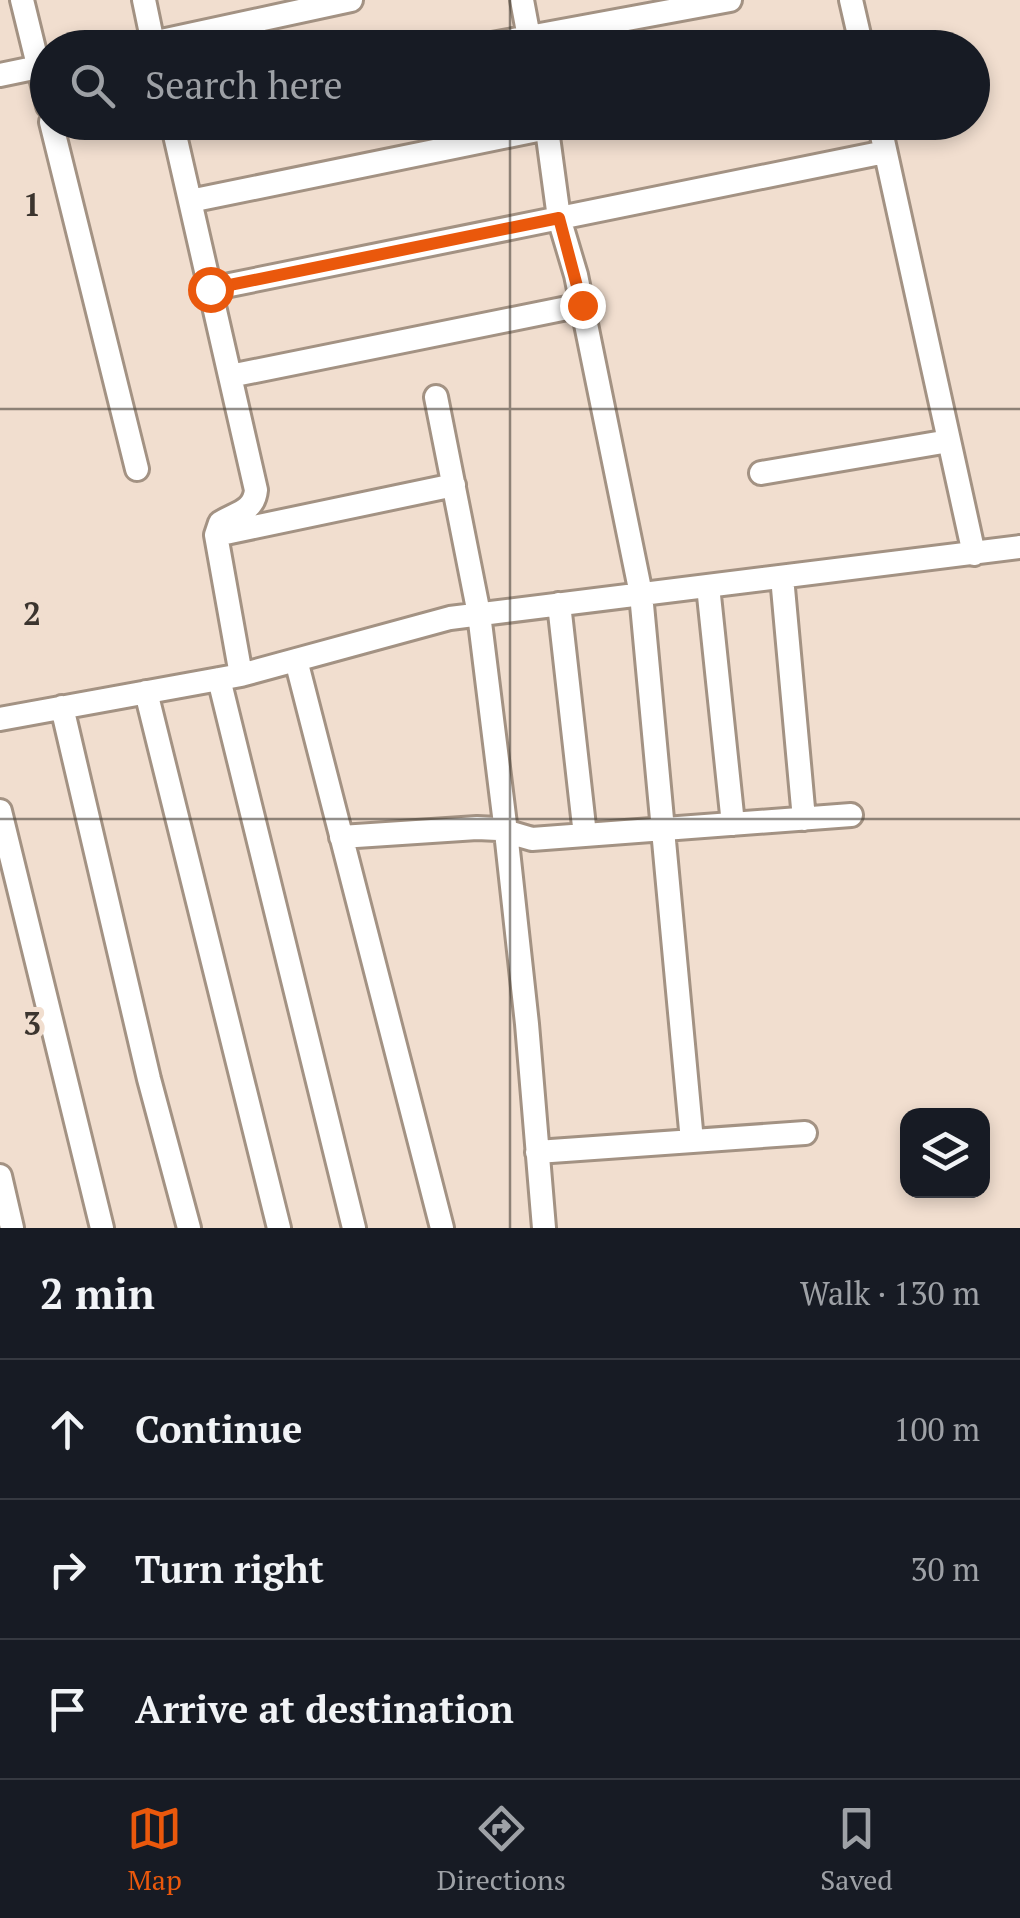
<!DOCTYPE html>
<html lang="en">
<head>
<meta charset="utf-8">
<style>
  body { margin:0; font-family:"PT Serif",serif; background:#242831; color:#f1f3f6 }
  .controls { position:absolute; right:30px; bottom:30px; display:grid; overflow:hidden; border-radius:20px; box-shadow:0 5px 15px #0003 }
  .controls button { width:90px; height:90px; display:grid; place-items:center; padding:0; border:0; border-bottom:2px solid #363941; background:#171b24; color:#f1f3f6; font:50px sans-serif }
  .stop { position:absolute; width:30px; height:30px; margin:-22px; border:8px solid #ea580c; border-radius:50%; background:#fff }
  .stop.end { background:#ea580c; border-color:#fff; box-shadow:0 2px 10px #0008 }
  .list { margin:0; padding:0; list-style:none }
  h2 { display:flex; justify-content:space-between; align-items:center; height:130px; margin:0; padding:0 40px; font-size:42px }
  h2 small { font-size:32px; font-weight:400; color:#9ea1a6 }
  .list li { display:grid; grid-template-columns:65px 1fr auto; gap:30px; align-items:center; box-sizing:border-box; height:140px; padding:0 40px; border-top:2px solid #363941 }
  .list b { display:block; font-size:38px; white-space:nowrap }
  .list em { font-size:32px; font-style:normal; color:#9ea1a6 }
  .icon { flex:none; width:55px; height:55px; fill:none; stroke:currentColor; stroke-width:2; stroke-linecap:round; stroke-linejoin:round }
  .map { position:relative; flex:none; width:1020px; height:1228px; overflow:hidden }
  .search { position:absolute; background:#171b24; box-shadow:0 5px 15px #0003; left:30px; right:30px; top:30px; height:110px; display:flex; align-items:center; gap:25px; box-sizing:border-box; padding:0 35px; border-radius:55px; color:#9ea1a6; font-size:38px }
  .sheet { height:550px; background:#171b24 }
  nav { display:flex; justify-content:space-around; align-items:center; box-sizing:border-box; height:140px; border-top:2px solid #363941; background:#171b24; font-size:28px; color:#9ea1a6 }
  nav a { display:grid; justify-items:center; gap:5px }
  nav .on { color:#ea580c }
  .map>svg:first-child { display:block }
</style>
</head>
<body>
<div class="map">
<svg width="1020" height="1228" viewBox="0 0 1020 1228">
  <rect width="100%" height="100%" fill="#f1decf"/>
  <g fill="none" stroke-linecap="round" stroke-linejoin="round">
    <defs>
      <path id="street" d="M 22,0 L 48,106
        M 144,0 L 154,48
        M 522,0 L 531,48
        M 851,0 L 862,48
        M 129,48 L 351,0
        M 470,48 L 730,0
        M 0,75 L 48,65
        M 51,122 L 137,469
        M 172,122 L 256,490 C 254,512 235,513 220,523 L 216,535 L 241,675
        M 546,122 L 559,218 L 576,275 L 641,594 L 692,1141
        M 879,122 L 974,554
        M 190,201 L 547,128
        M 210,289 L 885,152
        M 230,376 L 582,305
        M 436,397 L 479,614 L 506,832 L 527,1024 L 544,1228
        M 761,473 L 949,441
        M 216,535 L 454,485
        M 782,577 L 804,819
        M 708,586 L 733,824
        M 559,604 L 585,835
        M 296,660 L 442,1228
        M 219,679 L 354,1228
        M 146,692 L 279,1228
        M 62,707 L 149,1079 L 189,1228
        M 0,719 L 241,675 L 450,618 L 1020,547
        M 0,811 L 102,1228
        M 341,837 L 477,828 L 498,829 L 532,839 L 851,815
        M 537,1152 L 805,1133
        M 0,1176 L 12,1228"/>
    </defs>
    <!-- street casing -->
    <use href="#street" stroke="#a39283" stroke-width="28"/>
    <!-- street -->
    <use href="#street" stroke="#fff" stroke-width="22"/>
  </g>
  <g fill="none" stroke-linecap="round" stroke-linejoin="round">
    <!-- route -->
    <path stroke="#ea580c" stroke-width="12" d="M 210,289 L 559,218 L 582,305"/>
  </g>
  <!-- grid -->
  <path fill="none" stroke="#3b342e" stroke-width="2.5" stroke-opacity="0.55" d="M 510,0 L 510,48M 510,122 L 510,1228M 0,409 L 1020,409M 0,819 L 1020,819"/>
  <g font-size="32" text-anchor="middle" font-weight="bold" fill="#3b342e" stroke="#f1decf" stroke-width="10" stroke-linejoin="round" paint-order="stroke">
    <text x="32" y="216">1</text>
    <text x="32" y="625">2</text>
    <text x="32" y="1035">3</text>
  </g>
</svg>
<div class="controls">
<button><svg class="icon" aria-label="layers" viewBox="0 0 24 24"><path d="M12 4l9 5-9 5-9-5zM3 14l9 5 9-5"/></svg></button>
</div>
<div class="stop" style="left:210px;top:289px"></div>
<div class="stop end" style="left:582px;top:305px"></div>
<div class="search"><svg class="icon" aria-label="search" viewBox="0 0 24 24"><circle cx="10" cy="10" r="6"/><path d="M15 15l6 6"/></svg>Search here</div>
</div>
<section class="sheet">
<h2>2 min<small>Walk · 130 m</small></h2>
<ul class="list">
<li><svg class="icon" aria-label="ahead" viewBox="0 0 24 24"><path d="M12 20V5M6 11l6-6 6 6"/></svg><div><b>Continue</b></div><em>100 m</em></li>
<li><svg class="icon" aria-label="right" viewBox="0 0 24 24"><path d="M7 20v-9h11M14 6l5 5-5 5"/></svg><div><b>Turn right</b></div><em>30 m</em></li>
<li><svg class="icon" aria-label="arrive" viewBox="0 0 24 24"><path d="M6 21V4h12l-3 4 3 4H6"/></svg><div><b>Arrive at destination</b></div></li>
</ul>
</section>
<nav>
<a class="on"><svg class="icon" aria-label="map" viewBox="0 0 24 24"><path d="M3 6l6-2 6 2 6-2v14l-6 2-6-2-6 2zM9 4v14M15 6v14"/></svg>Map</a>
<a><svg class="icon" aria-label="directions" viewBox="0 0 24 24"><path d="M12 3l9 9-9 9-9-9zM9 14v-3h6M13 9l2 2-2 2"/></svg>Directions</a>
<a><svg class="icon" aria-label="saved" viewBox="0 0 24 24"><path d="M7 4h10v16l-5-4-5 4z"/></svg>Saved</a>
</nav>
</body>
</html>
